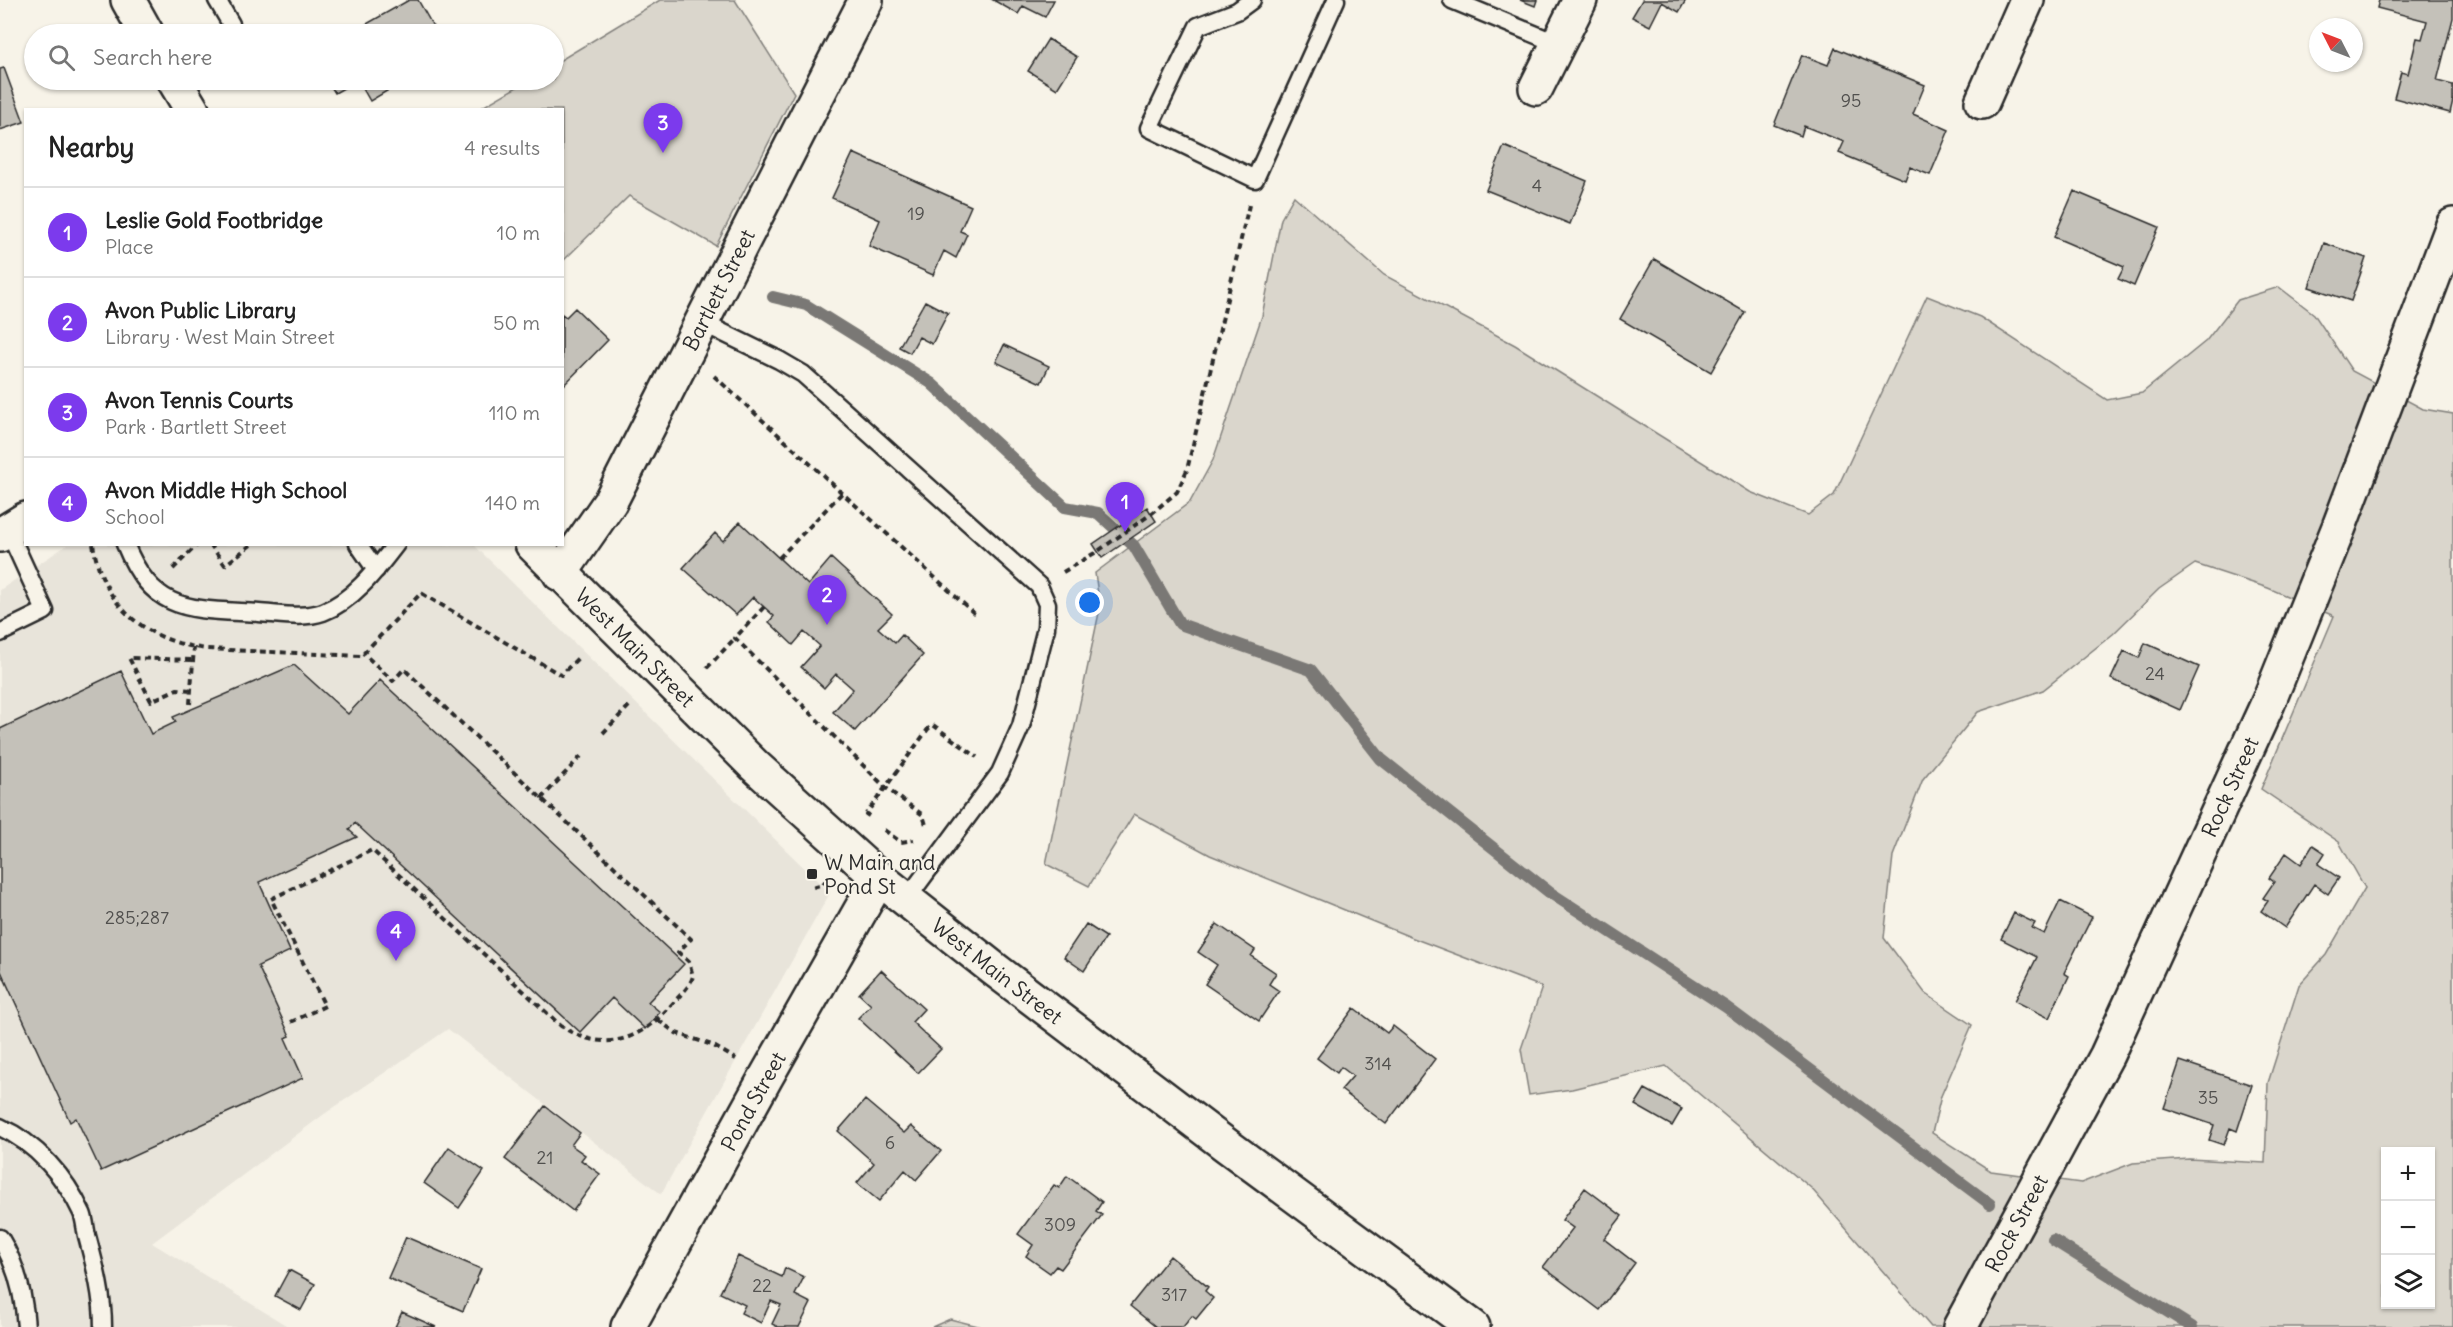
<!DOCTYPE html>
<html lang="en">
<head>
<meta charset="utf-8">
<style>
  body { margin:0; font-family:Delius,sans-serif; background:#f6f6f6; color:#222 }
  .controls { position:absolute; right:18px; bottom:18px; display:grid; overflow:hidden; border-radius:0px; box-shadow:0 2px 4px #0004 }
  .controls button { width:54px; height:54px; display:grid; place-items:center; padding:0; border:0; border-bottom:2px solid #e0e0e0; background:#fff; color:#222; font:30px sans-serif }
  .compass { position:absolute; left:2309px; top:18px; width:54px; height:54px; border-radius:50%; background:#fff; box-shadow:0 2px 4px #0004; rotate:312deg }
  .you { position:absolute; left:1090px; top:603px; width:21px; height:21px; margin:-15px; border:4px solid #fff; border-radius:50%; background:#1a73e8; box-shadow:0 0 0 9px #1a73e833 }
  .badge { display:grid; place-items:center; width:39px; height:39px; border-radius:50%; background:#7c3aed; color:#fff; font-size:20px; font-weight:700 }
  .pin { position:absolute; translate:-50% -50px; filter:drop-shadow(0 2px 3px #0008) }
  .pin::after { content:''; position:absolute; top:32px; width:21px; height:18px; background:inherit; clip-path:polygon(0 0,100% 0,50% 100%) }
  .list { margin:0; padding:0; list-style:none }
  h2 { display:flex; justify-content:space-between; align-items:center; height:78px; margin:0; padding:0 24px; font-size:26px }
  h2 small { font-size:20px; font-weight:400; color:#767676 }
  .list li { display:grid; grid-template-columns:39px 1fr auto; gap:18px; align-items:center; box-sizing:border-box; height:90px; padding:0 24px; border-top:2px solid #e0e0e0 }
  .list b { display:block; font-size:22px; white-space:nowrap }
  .list p { margin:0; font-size:20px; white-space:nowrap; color:#767676 }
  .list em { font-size:20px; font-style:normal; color:#767676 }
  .icon { flex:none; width:33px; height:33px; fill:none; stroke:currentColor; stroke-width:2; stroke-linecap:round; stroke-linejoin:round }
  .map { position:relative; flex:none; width:2453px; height:1327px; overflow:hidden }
  .search { position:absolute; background:#fff; box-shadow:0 2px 4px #0004; left:24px; top:24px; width:540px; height:66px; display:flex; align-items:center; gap:15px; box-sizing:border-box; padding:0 21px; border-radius:33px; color:#767676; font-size:22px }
  .panel { position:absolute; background:#fff; box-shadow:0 2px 4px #0004; left:24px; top:108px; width:540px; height:438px; border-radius:0px }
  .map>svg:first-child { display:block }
</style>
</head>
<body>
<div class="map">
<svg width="2453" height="1327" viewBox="0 0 2453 1327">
  <rect width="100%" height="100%" fill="#f7f3e8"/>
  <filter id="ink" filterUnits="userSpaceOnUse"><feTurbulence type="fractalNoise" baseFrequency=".0167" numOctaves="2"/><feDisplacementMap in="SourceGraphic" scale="12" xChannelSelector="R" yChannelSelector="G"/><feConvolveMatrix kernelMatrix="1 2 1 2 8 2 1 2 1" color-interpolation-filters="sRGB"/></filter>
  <g filter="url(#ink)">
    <!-- built -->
    <path fill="#e8e4da" d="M 67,545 L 474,545 L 830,893 L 661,1194 L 448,1029 L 323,1115 L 152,1243 L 289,1327 L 0,1327 L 0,590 Z"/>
    <!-- green -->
    <path fill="#dad6cc" stroke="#82807c" stroke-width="1.5" fill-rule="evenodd" d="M 660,0 L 735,0 L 794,93 L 716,246 L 629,196 L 563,261 L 562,110 L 479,109 L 529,80 L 554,80 L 554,64 Z
      M 1294,196 L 1384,275 L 1515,345 L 1750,492 L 1808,515 L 1834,495 L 1927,296 L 1980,317 L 2107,400 L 2142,393 L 2206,341 L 2238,300 L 2279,287 L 2314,314 L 2352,371 L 2423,409 L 2453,414 L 2453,1327 L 1931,1327 L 1811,1188 L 1666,1066 L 1572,1089 L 1529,1095 L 1521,1049 L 1542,987 L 1413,938 L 1210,855 L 1134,814 L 1089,886 L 1046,864 L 1100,608 L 1095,573 L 1190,502 L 1213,460 L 1262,316 L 1281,219 ZM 2195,564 L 2268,588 L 2334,616 L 2261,789 L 2339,842 L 2365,888 L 2326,955 L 2299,985 L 2268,1083 L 2265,1163 L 2189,1159 L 2133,1163 L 2081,1183 L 1991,1171 L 1932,1133 L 1941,1096 L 1972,1025 L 1925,993 L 1884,938 L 1893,856 L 1923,779 L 1978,712 L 2043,690 L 2113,634 L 2159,589 ZM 2386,1152 L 2430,1152 L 2430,1304 L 2386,1304 Z
      M 950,1319 L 982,1327 L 932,1327 Z"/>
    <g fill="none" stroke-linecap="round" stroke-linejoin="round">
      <!-- stream -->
      <path stroke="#7a7874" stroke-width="12" d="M 773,297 L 806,305 L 931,383 L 1065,507 L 1098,513 L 1134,546 L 1180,624 L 1311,670 L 1381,759 L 1549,892 L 1726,1007 L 1990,1204
        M 2053,1240 L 2192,1327"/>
    </g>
    <!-- building -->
    <path fill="#c4c1b9" stroke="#2b2b2b" stroke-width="1.5" d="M 409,0 L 418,0 L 435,30 L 427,34 L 349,34 Z
      M 993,0 L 1054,0 L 1045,17 L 1023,6 L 1018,14 Z
      M 1520,0 L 1537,0 L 1535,6 Z
      M 1642,0 L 1686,0 L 1679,12 L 1662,2 L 1650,26 L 1632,17 Z
      M 2379,0 L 2453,0 L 2453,18 L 2437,81 L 2453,85 L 2453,100 L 2450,113 L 2394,98 L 2401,72 L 2408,74 L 2417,38 L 2422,39 L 2427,21 L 2377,8 Z
      M 1048,39 L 1077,57 L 1057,89 L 1028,71 Z
      M 1835,48 L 1925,85 L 1913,114 L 1949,130 L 1930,175 L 1910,167 L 1905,180 L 1839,153 L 1844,142 L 1804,126 L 1801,136 L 1774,125 L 1802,55 L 1828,65 Z
      M 4,68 L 24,122 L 0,130 L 0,69 Z
      M 327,80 L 394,80 L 397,85 L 370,101 L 358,80 L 335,93 Z
      M 1504,146 L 1587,181 L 1570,224 L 1486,190 Z
      M 853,153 L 971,206 L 960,231 L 967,234 L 956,258 L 944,251 L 933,275 L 869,246 L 880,220 L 832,198 Z
      M 2074,191 L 2159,227 L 2134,286 L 2118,279 L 2124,267 L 2054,237 Z
      M 2324,243 L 2366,258 L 2351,301 L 2309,287 Z
      M 1654,259 L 1745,312 L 1711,372 L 1620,319 Z
      M 925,301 L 948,313 L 932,344 L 919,337 L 910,353 L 899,347 Z
      M 575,308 L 608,340 L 562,387 L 562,314 L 566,317 Z
      M 1004,345 L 1049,366 L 1041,383 L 996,362 Z
      M 1147,507 L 1156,521 L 1102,558 L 1093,544 Z
      M 740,522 L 808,585 L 831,558 L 892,614 L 878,628 L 895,643 L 902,635 L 923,655 L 855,731 L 833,712 L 853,689 L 836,674 L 824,688 L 801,667 L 820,646 L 804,632 L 793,645 L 769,622 L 774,616 L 753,597 L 736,615 L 683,568 L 715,533 L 723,541 Z
      M 2145,643 L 2199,667 L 2180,710 L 2111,679 L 2124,651 L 2139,658 Z
      M 294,665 L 348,714 L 380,680 L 684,964 L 648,1002 L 660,1012 L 645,1029 L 612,998 L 580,1032 L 355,823 L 349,830 L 357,837 L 259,882 L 290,951 L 258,966 L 290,1036 L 285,1038 L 303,1078 L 101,1171 L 76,1118 L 70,1122 L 0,969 L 0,729 L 121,671 L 151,734 L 176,722 L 173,717 Z
      M 2313,845 L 2325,853 L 2318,864 L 2339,878 L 2328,894 L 2314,884 L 2285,928 L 2261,911 L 2268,901 L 2263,898 L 2274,882 L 2269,878 L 2286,853 L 2301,864 Z
      M 2060,901 L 2092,917 L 2064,973 L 2069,976 L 2049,1018 L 2015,1001 L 2037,957 L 2001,939 L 2014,913 L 2035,923 L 2032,928 L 2044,934 Z
      M 1086,924 L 1106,937 L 1084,971 L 1064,957 Z
      M 1217,924 L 1255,950 L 1251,956 L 1276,973 L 1269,984 L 1279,991 L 1259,1021 L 1205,984 L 1217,965 L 1198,952 Z
      M 881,970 L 924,1009 L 912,1022 L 941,1049 L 918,1073 L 858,1018 L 871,1005 L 859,994 Z
      M 1354,1008 L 1387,1033 L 1393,1026 L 1435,1059 L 1386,1124 L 1341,1090 L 1353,1076 L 1341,1067 L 1337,1073 L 1317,1058 Z
      M 2180,1061 L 2252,1085 L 2237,1131 L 2230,1128 L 2224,1145 L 2209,1140 L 2214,1125 L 2164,1108 Z
      M 1645,1089 L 1682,1109 L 1672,1126 L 1635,1105 Z
      M 865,1100 L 904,1133 L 911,1126 L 941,1151 L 916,1180 L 905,1170 L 879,1201 L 857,1183 L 874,1163 L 838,1131 Z
      M 545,1106 L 580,1133 L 571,1145 L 585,1155 L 581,1160 L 600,1174 L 573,1211 L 505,1159 Z
      M 449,1147 L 484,1171 L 459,1208 L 424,1183 Z
      M 1067,1176 L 1102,1202 L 1096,1211 L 1102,1215 L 1061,1269 L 1056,1266 L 1050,1273 L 1026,1256 L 1033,1245 L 1018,1234 L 1054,1185 L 1059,1188 Z
      M 1585,1188 L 1622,1216 L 1604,1239 L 1635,1263 L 1600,1310 L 1543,1267 L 1573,1228 L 1562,1220 Z
      M 406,1237 L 481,1269 L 463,1311 L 388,1278 Z
      M 738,1256 L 782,1277 L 785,1268 L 804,1277 L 795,1295 L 811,1303 L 799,1327 L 778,1327 L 772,1324 L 781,1305 L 771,1301 L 761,1323 L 741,1313 L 745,1305 L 720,1293 Z
      M 1170,1256 L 1208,1287 L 1205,1291 L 1213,1298 L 1196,1319 L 1192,1316 L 1183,1327 L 1156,1327 L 1130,1306 Z
      M 289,1270 L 315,1284 L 301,1310 L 275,1296 Z
      M 402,1312 L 436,1327 L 395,1327 Z"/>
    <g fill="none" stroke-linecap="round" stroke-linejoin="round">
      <defs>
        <path id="service" d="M 217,0 L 231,24
          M 1252,0 L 1237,11 L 1198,26 L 1149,128 L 1255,179 L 1336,0
          M 1452,0 L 1558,44
          M 703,323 L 779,360 L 803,374 L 1039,586 L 1047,604 L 1046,628 L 1021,726 L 1000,773 L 906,900
          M 125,544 C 154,615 192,609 259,613 C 278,614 304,619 323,612 C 354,600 376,570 396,544
          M 358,544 L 376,570
          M 0,633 L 45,611 L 8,530
          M 0,1127 C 36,1143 66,1178 82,1213 C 85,1220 85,1228 87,1236 C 95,1266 103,1295 103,1327
          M 0,1238 C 17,1266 24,1294 26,1327"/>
        <g id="minor">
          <path d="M 1536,88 L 1580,0"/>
          <path d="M 1982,102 L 2027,0"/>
          <path d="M 0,535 L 26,519"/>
          <path id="s1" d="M 560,574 L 610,502 L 866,0"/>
          <path id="s2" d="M 1960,1327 L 2107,1055 L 2268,703 L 2339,527 L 2453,225"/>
        </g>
        <g id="tertiary">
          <path id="s3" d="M 628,1327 L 766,1077 L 879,878"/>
        </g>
        <g id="secondary">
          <path d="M 128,0 L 147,34"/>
          <path d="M 174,80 L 192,110"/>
          <path id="s4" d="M 532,544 L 755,766 L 879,878 L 994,969 L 1226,1145 L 1473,1327"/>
        </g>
      </defs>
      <!-- service casing -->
      <use href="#service" stroke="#2b2b2b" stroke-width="21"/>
      <!-- minor casing -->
      <use href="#minor" stroke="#2b2b2b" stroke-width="38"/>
      <!-- tertiary casing -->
      <use href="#tertiary" stroke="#2b2b2b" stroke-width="38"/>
      <!-- secondary casing -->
      <use href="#secondary" stroke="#2b2b2b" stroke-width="38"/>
      <!-- path -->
      <path stroke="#2b2b2b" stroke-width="4" stroke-dasharray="6 4.5" stroke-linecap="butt" d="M 714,376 L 977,616
        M 93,544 C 103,607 146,641 207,649 L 361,656 L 421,593 L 561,675 L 580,656
        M 210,544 L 225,565 L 252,544
        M 779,558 L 842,493
        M 173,569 L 198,544
        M 1063,572 L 1098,551 L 1151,514 L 1177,492 L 1187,470 L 1249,205
        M 764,607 L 735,638 L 886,788 L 923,815 L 926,825
        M 707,668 L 735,638
        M 191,690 L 177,689 L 151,701 L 129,658 L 193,660
        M 190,704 L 194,647
        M 603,733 L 630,705
        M 541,799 L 584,753
        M 869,816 L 866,814 L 928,729 L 933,725 L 977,757
        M 884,830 L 901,842 L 914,840
        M 813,887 L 823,884 L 827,879
        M 658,1020 L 676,1033 L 712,1045 L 736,1059
        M 291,1022 L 325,1006 L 271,899 L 372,850 L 561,1026 C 606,1055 641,1040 674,1002 C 681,994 690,987 693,976 L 689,962 L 678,952 L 691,939 L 404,669 L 393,681 L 363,653"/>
      <!-- service -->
      <use href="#service" stroke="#f7f3e8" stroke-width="16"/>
      <!-- minor -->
      <use href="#minor" stroke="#f7f3e8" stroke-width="33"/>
      <!-- tertiary -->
      <use href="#tertiary" stroke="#f7f3e8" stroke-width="33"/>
      <!-- secondary -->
      <use href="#secondary" stroke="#f7f3e8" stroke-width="33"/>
    </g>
  </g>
  <!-- markers -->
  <rect fill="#2b2b2b" stroke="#f7f3e8" stroke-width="2" x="806" y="868" width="12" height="12" rx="3"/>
  <g text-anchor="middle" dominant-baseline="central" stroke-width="4.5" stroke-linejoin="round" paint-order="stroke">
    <!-- number labels -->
    <g font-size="18" fill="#51504e">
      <text x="1851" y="100">95</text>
      <text x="1537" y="185">4</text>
      <text x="916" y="213">19</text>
      <text x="2155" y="673">24</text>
      <text x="137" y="917">285;287</text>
      <text x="1378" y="1063">314</text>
      <text x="2208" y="1097">35</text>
      <text x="890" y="1142">6</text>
      <text x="545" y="1157">21</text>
      <text x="1060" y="1224">309</text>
      <text x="762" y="1285">22</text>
      <text x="1174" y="1294">317</text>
    </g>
    <!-- street labels -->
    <g font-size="21" fill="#2b2b2b" stroke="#f7f3e8">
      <text stroke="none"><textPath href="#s1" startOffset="326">Bartlett Street</textPath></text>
      <text stroke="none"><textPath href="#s4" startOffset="146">West Main Street</textPath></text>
      <text stroke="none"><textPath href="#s2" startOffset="604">Rock Street</textPath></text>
      <text stroke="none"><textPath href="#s4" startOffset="632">West Main Street</textPath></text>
      <text stroke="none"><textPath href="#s3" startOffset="258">Pond Street</textPath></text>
      <text stroke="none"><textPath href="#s2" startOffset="118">Rock Street</textPath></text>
    </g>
    <!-- poi labels -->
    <g font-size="21" fill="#2b2b2b" stroke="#f7f3e8" text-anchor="start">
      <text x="824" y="862">W Main and<tspan x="824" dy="24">Pond St</tspan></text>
    </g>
  </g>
</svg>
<div class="controls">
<button>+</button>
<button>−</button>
<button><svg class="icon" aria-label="layers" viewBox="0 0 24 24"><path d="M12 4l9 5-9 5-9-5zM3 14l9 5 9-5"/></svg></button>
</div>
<svg class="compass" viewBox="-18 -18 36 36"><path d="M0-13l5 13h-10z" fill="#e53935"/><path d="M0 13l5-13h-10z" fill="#767676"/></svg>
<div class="you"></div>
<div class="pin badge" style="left:1125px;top:532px">1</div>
<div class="pin badge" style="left:827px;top:625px">2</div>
<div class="pin badge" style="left:663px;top:153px">3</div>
<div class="pin badge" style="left:396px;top:961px">4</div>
<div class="search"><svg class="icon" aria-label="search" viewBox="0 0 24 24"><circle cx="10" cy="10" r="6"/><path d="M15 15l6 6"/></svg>Search here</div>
<section class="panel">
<h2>Nearby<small>4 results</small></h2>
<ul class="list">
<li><span class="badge">1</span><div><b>Leslie Gold Footbridge</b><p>Place</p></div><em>10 m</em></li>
<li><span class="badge">2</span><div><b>Avon Public Library</b><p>Library · West Main Street</p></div><em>50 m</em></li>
<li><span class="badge">3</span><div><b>Avon Tennis Courts</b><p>Park · Bartlett Street</p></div><em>110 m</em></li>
<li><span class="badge">4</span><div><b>Avon Middle High School</b><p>School</p></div><em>140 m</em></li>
</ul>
</section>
</div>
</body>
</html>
